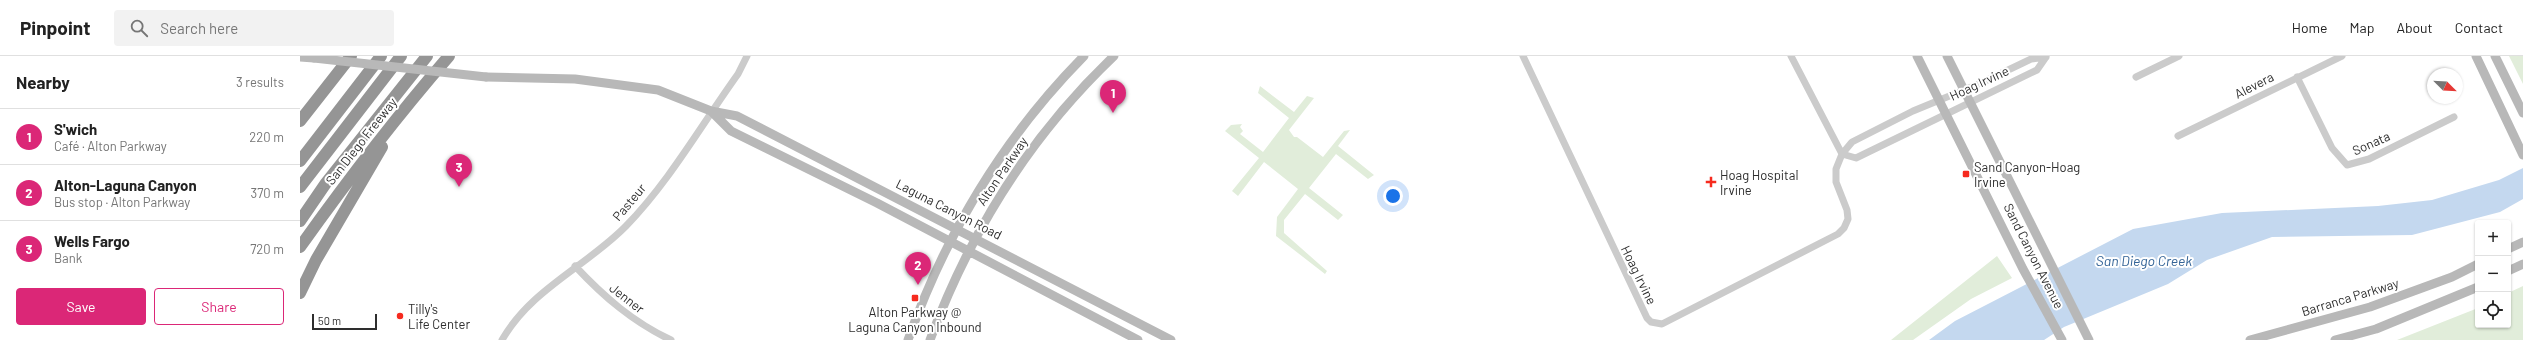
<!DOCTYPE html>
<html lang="en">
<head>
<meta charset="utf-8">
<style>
  body { margin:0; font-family:Barlow,sans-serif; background:#f2f2f2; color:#222 }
  .controls { position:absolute; right:12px; bottom:12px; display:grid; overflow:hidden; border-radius:4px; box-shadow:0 1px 3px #0004 }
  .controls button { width:36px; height:36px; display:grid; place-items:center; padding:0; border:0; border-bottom:1px solid #e0e0e0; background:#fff; color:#222; font:20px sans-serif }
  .compass { position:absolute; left:2127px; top:12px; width:36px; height:36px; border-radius:50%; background:#fff; box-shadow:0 1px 3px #0004; rotate:114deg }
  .scale { position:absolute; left:12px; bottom:10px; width:65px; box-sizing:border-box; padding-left:4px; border:2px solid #2e2e2e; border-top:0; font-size:11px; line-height:14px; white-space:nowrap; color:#2e2e2e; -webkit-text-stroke:3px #fff; paint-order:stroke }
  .you { position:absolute; left:1093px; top:140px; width:14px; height:14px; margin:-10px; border:3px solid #fff; border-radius:50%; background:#1a73e8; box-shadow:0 0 0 6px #1a73e833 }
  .badge { display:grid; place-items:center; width:26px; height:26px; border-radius:50%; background:#db2777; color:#fff; font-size:13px; font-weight:700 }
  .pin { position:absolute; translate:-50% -33px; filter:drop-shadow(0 1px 2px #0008) }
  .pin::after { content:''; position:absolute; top:21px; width:14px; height:12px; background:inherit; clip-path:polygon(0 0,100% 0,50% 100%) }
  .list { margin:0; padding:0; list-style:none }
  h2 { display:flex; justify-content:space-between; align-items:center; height:52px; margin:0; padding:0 16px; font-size:17px }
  h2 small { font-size:13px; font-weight:400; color:#767676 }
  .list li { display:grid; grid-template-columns:26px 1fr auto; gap:12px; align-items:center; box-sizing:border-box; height:56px; padding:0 16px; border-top:1px solid #e0e0e0 }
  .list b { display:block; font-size:15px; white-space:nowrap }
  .list p { margin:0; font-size:13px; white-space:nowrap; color:#767676 }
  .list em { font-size:13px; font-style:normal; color:#767676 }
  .actions { display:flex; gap:8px; padding:12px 16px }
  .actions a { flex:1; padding:9px 0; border:1px solid #db2777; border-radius:4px; text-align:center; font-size:14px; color:#db2777 }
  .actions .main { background:#db2777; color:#fff }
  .icon { flex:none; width:22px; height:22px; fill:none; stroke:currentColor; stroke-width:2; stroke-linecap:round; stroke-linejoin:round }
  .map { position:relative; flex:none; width:2223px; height:284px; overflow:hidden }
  header { display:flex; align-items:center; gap:24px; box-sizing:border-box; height:56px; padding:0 20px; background:#fff; border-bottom:1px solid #e0e0e0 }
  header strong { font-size:19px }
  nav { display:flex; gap:22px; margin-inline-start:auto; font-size:14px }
  .search { width:280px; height:36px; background:#f2f2f2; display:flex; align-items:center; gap:10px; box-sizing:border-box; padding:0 14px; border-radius:4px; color:#767676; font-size:15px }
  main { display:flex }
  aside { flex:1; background:#fff }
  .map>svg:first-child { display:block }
</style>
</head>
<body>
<header>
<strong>Pinpoint</strong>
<div class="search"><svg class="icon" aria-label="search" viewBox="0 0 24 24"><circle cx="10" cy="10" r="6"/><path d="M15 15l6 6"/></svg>Search here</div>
<nav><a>Home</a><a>Map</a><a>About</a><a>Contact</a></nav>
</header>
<main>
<aside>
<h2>Nearby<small>3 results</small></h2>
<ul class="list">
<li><span class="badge">1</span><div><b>S'wich</b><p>Café · Alton Parkway</p></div><em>220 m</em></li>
<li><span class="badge">2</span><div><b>Alton-Laguna Canyon</b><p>Bus stop · Alton Parkway</p></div><em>370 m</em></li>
<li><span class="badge">3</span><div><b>Wells Fargo</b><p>Bank</p></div><em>720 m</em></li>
</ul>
<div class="actions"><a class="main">Save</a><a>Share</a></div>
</aside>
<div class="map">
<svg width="2223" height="284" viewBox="0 0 2223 284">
  <rect width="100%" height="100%" fill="#fff"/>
  <!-- green -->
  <path fill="#e1edda" d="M 2209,0 L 2223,0 L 2223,28 Z
    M 960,30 L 994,56 L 1007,40 L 1014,42 L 989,74 L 994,81 L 997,81 L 1023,101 L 1044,75 L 1050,74 L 1038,90 L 1074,119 L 1068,123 L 1036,98 L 1009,132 L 1043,159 L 1038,164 L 1005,138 L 984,164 L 984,177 L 1027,215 L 1025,218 L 976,180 L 977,161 L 998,133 L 964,106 L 938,140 L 932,135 L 959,102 L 925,75 L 931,69 L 942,68 L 940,71 L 943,75 L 940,78 L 963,96 L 989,62 L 958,37 Z
    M 1697,200 L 1712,222 L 1671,243 L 1613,284 L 1591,284 Z
    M 2223,230 L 2223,284 L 2097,284 L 2178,252 L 2178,269 L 2208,269 L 2208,237 Z"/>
  <!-- water -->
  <path fill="#c4d8ef" d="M 2223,112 L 2223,143 L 2200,156 L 2112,179 L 1972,181 L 1907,204 L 1868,228 L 1764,271 L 1744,284 L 1629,284 L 1655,265 L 1833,173 L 1922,157 L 2078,150 L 2132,144 L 2199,124 Z"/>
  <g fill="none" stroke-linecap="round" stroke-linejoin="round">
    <!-- street -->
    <path stroke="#cbcbcb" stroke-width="7" d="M 1223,0 L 1347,262 L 1351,266 L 1362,268 L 1538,178 L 1544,172 L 1548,163 L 1547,154 L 1536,126 L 1536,113 L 1542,98 L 1552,86 L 1613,55 L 1681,27 L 1731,3 L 1746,1
      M 1491,0 L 1542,98
      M 1836,21 L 1879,0
      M 1997,21 L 2032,92 L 2047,109 L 2069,103 L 2154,61
      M 1878,80 L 2042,0
      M 1542,98 L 1556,102 L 1737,14 L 1746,1
      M 275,210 C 304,241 333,266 371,284
      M 202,284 C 231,233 287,210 326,170 C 369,126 402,68 438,18 L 447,0"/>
    <!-- secondary -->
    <path stroke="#b8b8b8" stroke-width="9" d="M 1617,0 L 1723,213 L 1762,284
      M 1647,0 L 1789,284
      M 2176,0 L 2223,99
      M 2195,0 L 2223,57
      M 0,1 L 14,2
      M 186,21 L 275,23 L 358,34 L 411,55 L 437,60 L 871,284
      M 411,55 L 431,75 L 577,147 L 838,284
      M 2208,193 L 2223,186
      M 2208,215 L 2223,208
      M 608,284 C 646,177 704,81 784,0
      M 630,284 C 670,176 731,79 814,0
      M 1950,284 L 2070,251 L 2152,221 L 2178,208
      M 2035,284 L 2076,273 L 2178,231"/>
    <!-- highway -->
    <path stroke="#959595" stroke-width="12" d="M 0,65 L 51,0
      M 0,105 L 81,0
      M 0,131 L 101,0
      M 0,165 L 26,127 L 127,0
      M 0,191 C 47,125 96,61 149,0
      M 0,237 L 16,204 L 82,91"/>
    <!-- secondary-bridge -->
    <path stroke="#b8b8b8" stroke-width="9" d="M 14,2 L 186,21"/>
  </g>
  <!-- markers -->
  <g fill="#f62a1e" stroke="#fff" stroke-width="1.5">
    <rect x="1662" y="114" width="8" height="8" rx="2"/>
    <path d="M1409 120h4v4h4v4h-4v4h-4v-4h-4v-4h4z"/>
    <rect x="611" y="238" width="8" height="8" rx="2"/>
    <circle cx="100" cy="260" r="4"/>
  </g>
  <g text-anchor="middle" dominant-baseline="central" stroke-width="4" stroke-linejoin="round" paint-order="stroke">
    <!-- street labels -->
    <g font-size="13" fill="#2e2e2e" stroke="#fff">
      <text transform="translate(1679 27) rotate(-25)">Hoag Irvine</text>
      <text transform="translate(1954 29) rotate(-27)">Alevera</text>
      <text transform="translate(61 85) rotate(-52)">San Diego Freeway</text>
      <text transform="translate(2071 87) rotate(-24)">Sonata</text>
      <text transform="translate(702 115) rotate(-56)">Alton Parkway</text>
      <text transform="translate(329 146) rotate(-50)">Pasteur</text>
      <text transform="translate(649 153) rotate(27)">Laguna Canyon Road</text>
      <text transform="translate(1734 200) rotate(63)">Sand Canyon Avenue</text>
      <text transform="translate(1339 219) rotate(64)">Hoag Irvine</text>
      <text transform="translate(2050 241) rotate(-17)">Barranca Parkway</text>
      <text transform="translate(327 242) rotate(38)">Jenner</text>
    </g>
    <!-- poi labels -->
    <g font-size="13" fill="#2e2e2e" stroke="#fff" text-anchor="start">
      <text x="1674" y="111">Sand Canyon-Hoag<tspan x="1674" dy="15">Irvine</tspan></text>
      <text x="1420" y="119">Hoag Hospital<tspan x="1420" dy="15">Irvine</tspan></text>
      <text x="108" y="253">Tilly's<tspan x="108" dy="15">Life Center</tspan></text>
      <text x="615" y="256" text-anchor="middle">Alton Parkway @<tspan x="615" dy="15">Laguna Canyon Inbound</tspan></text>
    </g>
    <!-- water labels -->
    <g font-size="14" font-style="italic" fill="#346497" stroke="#fff">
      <text x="1844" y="204">San Diego Creek</text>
    </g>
  </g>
</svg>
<div class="controls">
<button>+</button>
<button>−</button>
<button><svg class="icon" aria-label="locate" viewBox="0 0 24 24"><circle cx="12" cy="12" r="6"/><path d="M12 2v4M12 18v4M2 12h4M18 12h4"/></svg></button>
</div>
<svg class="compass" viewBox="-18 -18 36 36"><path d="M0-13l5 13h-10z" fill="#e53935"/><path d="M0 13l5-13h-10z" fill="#767676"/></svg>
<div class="scale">50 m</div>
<div class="you"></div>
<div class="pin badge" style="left:813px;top:57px">1</div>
<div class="pin badge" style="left:618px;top:229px">2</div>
<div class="pin badge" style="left:159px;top:131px">3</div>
</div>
</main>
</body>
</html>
